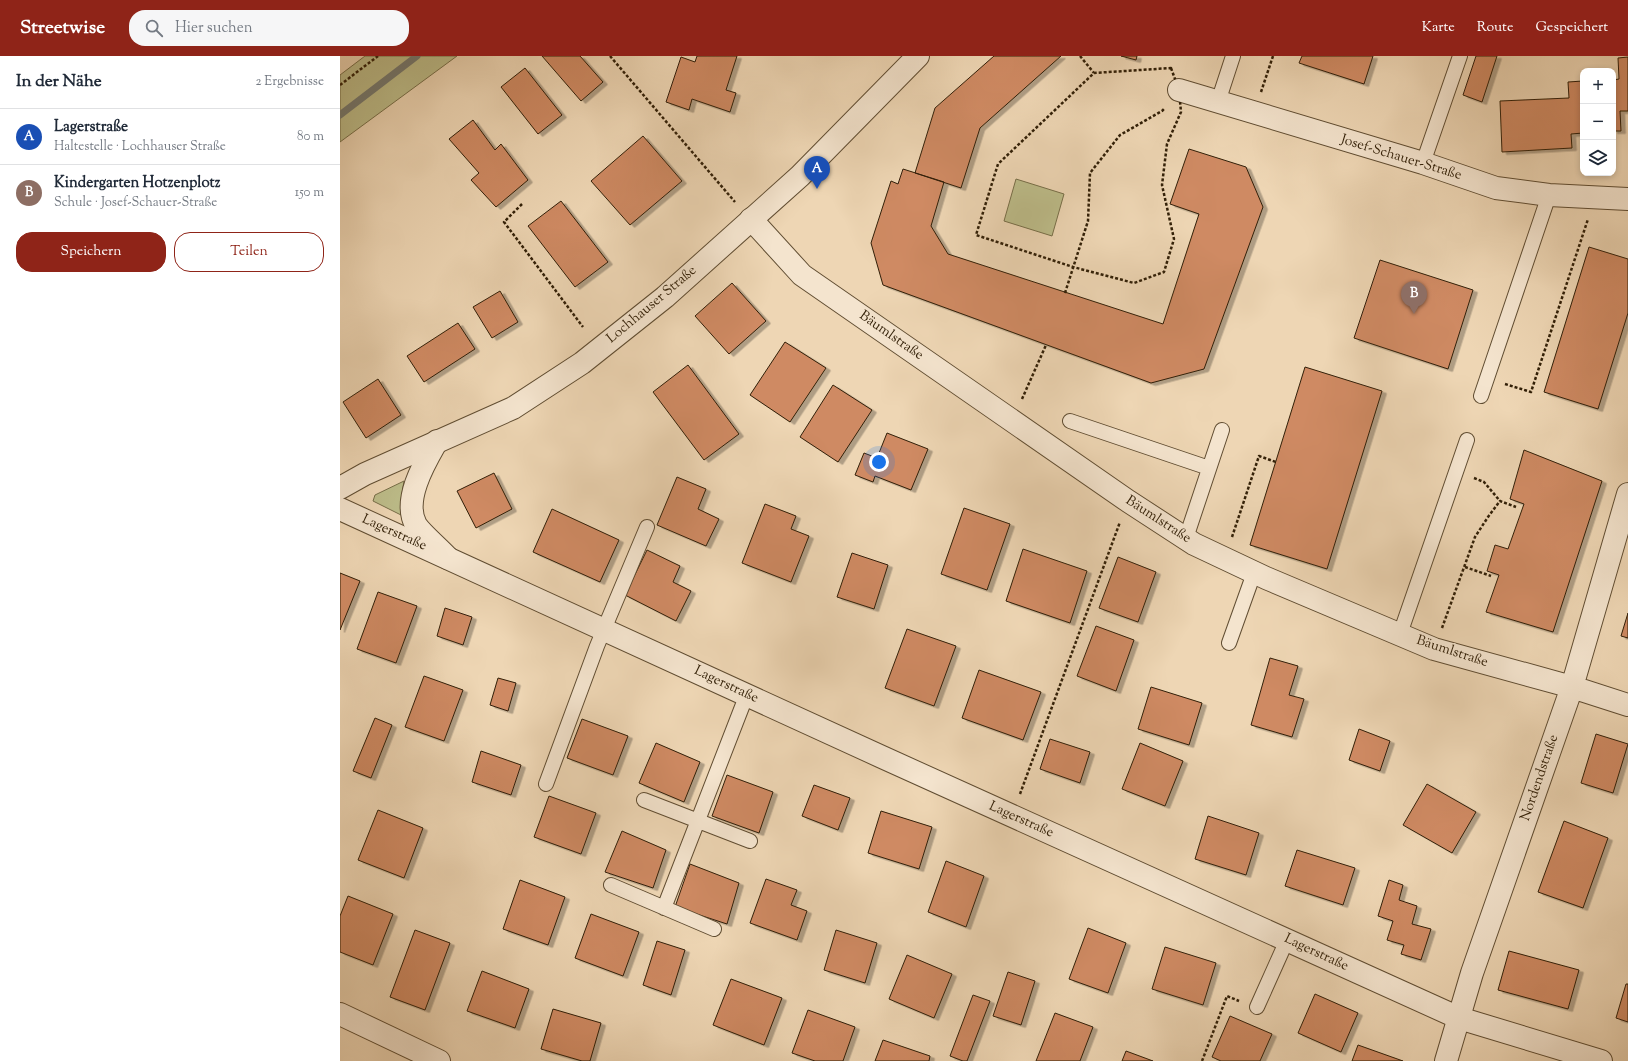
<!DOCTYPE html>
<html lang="de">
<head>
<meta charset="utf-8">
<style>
  body { margin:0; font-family:"Sorts Mill Goudy",serif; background:#f6f6f7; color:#1f2937 }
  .controls { position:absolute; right:12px; top:12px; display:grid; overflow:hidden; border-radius:8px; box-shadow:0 2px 6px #0003 }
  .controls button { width:36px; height:36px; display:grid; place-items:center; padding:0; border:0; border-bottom:1px solid #e0e1e3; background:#fff; color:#1f2937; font:20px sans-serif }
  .you { position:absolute; left:539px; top:406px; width:14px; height:14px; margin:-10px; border:3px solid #fff; border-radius:50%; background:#1a73e8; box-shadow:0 0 0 6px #1a73e833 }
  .badge { display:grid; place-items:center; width:26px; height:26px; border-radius:50%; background:#8f2418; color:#fff; font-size:13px; font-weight:700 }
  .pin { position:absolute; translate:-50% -33px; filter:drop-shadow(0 1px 2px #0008) }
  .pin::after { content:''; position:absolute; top:21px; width:14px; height:12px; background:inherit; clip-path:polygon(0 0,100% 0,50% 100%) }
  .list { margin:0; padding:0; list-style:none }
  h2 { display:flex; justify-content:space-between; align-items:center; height:52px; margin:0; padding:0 16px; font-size:17px }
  h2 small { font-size:13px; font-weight:400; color:#747a83 }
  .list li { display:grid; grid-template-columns:26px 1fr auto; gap:12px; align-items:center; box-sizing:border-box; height:56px; padding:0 16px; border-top:1px solid #e0e1e3 }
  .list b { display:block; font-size:15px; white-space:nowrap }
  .list p { margin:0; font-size:13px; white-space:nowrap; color:#747a83 }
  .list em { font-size:13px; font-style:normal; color:#747a83 }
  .actions { display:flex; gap:8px; padding:12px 16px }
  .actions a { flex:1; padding:9px 0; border:1px solid #8f2418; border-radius:16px; text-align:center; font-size:14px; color:#8f2418 }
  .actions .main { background:#8f2418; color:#fff }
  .icon { flex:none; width:22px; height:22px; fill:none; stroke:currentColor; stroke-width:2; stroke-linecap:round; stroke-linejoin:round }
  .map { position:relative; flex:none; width:1288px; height:1005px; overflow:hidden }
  header { display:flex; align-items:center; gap:24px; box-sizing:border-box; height:56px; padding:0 20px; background:#8f2418; color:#fff }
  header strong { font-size:19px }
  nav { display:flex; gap:22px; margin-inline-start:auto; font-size:14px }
  .search { width:280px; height:36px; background:#f6f6f7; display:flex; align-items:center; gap:10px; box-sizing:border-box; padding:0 14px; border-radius:16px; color:#747a83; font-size:15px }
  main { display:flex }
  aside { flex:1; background:#fff }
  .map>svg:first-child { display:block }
</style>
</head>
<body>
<header>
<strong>Streetwise</strong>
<div class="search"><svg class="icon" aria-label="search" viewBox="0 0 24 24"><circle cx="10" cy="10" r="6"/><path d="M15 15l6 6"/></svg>Hier suchen</div>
<nav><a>Karte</a><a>Route</a><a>Gespeichert</a></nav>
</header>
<main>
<aside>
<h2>In der Nähe<small>2 Ergebnisse</small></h2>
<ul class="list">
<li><span class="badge" style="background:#1a4fb4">A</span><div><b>Lagerstraße</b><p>Haltestelle · Lochhauser Straße</p></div><em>80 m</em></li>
<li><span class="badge" style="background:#8d6e63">B</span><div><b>Kindergarten Hotzenplotz</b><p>Schule · Josef-Schauer-Straße</p></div><em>150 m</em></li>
</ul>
<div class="actions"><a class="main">Speichern</a><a>Teilen</a></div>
</aside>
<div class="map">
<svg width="1288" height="1005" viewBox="0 0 1288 1005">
  <defs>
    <filter id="shadow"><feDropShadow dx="4.5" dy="2.5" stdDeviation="0" flood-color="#0004"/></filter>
  </defs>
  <rect width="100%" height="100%" fill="#eed6b4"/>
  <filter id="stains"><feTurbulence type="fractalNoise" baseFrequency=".005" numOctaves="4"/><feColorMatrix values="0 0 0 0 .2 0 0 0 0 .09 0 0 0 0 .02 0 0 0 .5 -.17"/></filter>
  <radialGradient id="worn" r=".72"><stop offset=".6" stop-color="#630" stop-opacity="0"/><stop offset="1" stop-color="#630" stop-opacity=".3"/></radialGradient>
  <!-- green -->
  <path fill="#bdbd8a" stroke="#776e48" d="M 25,0 L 117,0 L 0,86 L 0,19 Z
    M 676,123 L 724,138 L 712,180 L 664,165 Z
    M 64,425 L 61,444 L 63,460 L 33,445 L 35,439 Z"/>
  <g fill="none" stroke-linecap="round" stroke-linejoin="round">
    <!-- stream -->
    <path stroke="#747a72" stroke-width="7" d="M 0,59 L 77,0"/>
  </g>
  <!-- building -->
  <path fill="#cf8a63" stroke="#311f07" filter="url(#shadow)" d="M 202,0 L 240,0 L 263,26 L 241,45 Z
    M 357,0 L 397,0 L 386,34 L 396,37 L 390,56 L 352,43 L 349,54 L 326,46 L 341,1 L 355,6 Z
    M 654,0 L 721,0 L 640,72 L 621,132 L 575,117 L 595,52 Z
    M 781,0 L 797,0 L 796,4 Z
    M 962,0 L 1033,0 L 1024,28 L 959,7 Z
    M 1136,0 L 1157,0 L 1142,46 L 1123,39 Z
    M 1288,1 L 1288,55 L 1280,55 L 1281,75 L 1273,75 L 1273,24 L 1279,23 L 1278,2 Z
    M 185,12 L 222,59 L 198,78 L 161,31 Z
    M 1243,25 L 1243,77 L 1231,78 L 1232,92 L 1162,96 L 1160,45 L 1229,42 L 1228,26 Z
    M 133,64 L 155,94 L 161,88 L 188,124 L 156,151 L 131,124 L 139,117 L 109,83 Z
    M 303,80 L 342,125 L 290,169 L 251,125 Z
    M 849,93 L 906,111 L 923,151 L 864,313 L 811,327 L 543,229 L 531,187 L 551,125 L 558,128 L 563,113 L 604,126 L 591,170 L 608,198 L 823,268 L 859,158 L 830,148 Z
    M 221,145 L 268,206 L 235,231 L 188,170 Z
    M 1249,191 L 1288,203 L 1288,257 L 1258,353 L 1204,336 Z
    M 1040,204 L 1133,234 L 1108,313 L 1014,282 Z
    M 392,227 L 426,265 L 389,298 L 355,260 Z
    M 160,235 L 178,266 L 152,282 L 133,251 Z
    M 118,267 L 135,293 L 84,326 L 67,300 Z
    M 445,286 L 486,312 L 450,366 L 410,339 Z
    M 348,309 L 399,378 L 364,404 L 313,336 Z
    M 965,311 L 1042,335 L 987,513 L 910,489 Z
    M 38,323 L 61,359 L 26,382 L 3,346 Z
    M 493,329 L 532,354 L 498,406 L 460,381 Z
    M 547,377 L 588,393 L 571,434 L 535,420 L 533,426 L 515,419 L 524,397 L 537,402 Z
    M 1184,394 L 1262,425 L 1213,576 L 1146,556 L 1159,519 L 1147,515 L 1155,489 L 1168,493 L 1184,448 L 1170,443 Z
    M 154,417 L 172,453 L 136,472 L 117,435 Z
    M 337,421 L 366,433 L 358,453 L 379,463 L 366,490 L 317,469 Z
    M 425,448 L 456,460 L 451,473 L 469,480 L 451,526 L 402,507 Z
    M 624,452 L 670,468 L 647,534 L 601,518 Z
    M 212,453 L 279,484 L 260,526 L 193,496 Z
    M 683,493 L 747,515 L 730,567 L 666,545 Z
    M 307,494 L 340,510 L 333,526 L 351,535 L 336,565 L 285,539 Z
    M 512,497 L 548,509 L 534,553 L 497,541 Z
    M 778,501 L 816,516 L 798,566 L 759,552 Z
    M 0,517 L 20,525 L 0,574 Z
    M 38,536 L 77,550 L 56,607 L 17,593 Z
    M 105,552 L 132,561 L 123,589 L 97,580 Z
    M 1288,557 L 1288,582 L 1281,580 Z
    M 756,570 L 794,584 L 776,635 L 737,620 Z
    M 567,573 L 616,590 L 594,650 L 545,632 Z
    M 930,602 L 958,610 L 949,639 L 964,643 L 952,681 L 911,669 Z
    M 639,614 L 701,636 L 683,684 L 622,662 Z
    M 84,620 L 123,634 L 104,685 L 65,671 Z
    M 158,622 L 176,627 L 168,655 L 150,649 Z
    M 811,631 L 862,647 L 849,689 L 798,673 Z
    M 35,662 L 52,669 L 31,722 L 13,715 Z
    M 242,663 L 288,680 L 273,719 L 227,702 Z
    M 1019,673 L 1050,685 L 1040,715 L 1009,704 Z
    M 1256,678 L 1288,688 L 1273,737 L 1241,727 Z
    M 710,683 L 750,696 L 740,727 L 700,713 Z
    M 316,687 L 360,706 L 344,746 L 299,727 Z
    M 800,687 L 843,705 L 825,750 L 782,733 Z
    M 141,695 L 181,709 L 171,739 L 132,726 Z
    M 387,719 L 433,736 L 419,777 L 372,760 Z
    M 1087,728 L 1136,756 L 1112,797 L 1063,769 Z
    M 474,729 L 510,742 L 498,774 L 462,760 Z
    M 209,740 L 256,757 L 241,798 L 194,781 Z
    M 38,754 L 83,772 L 64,822 L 18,804 Z
    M 541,755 L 592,771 L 579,813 L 528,797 Z
    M 868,760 L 919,777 L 906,819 L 855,803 Z
    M 1224,765 L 1268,782 L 1243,852 L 1198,836 Z
    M 282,775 L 326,794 L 313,832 L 265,816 Z
    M 957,794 L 1015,812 L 1003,849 L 945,830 Z
    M 606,805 L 644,820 L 626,871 L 588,856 Z
    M 350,808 L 399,827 L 387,868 L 335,851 Z
    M 426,823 L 457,834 L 451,849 L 467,855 L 457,884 L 410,867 Z
    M 180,824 L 225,841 L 208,889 L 163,873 Z
    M 1049,824 L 1063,829 L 1059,844 L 1077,850 L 1072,868 L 1091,873 L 1081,904 L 1061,898 L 1064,889 L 1047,884 L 1053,865 L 1038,860 Z
    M 8,840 L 53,858 L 33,909 L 0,896 L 0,860 Z
    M 251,858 L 299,876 L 283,920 L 235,902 Z
    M 748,872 L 786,887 L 768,937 L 729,923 Z
    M 75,874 L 110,887 L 85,954 L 50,941 Z
    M 496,874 L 537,887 L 525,927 L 484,914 Z
    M 317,885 L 345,894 L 331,939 L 303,929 Z
    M 825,891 L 876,907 L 863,949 L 812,933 Z
    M 1169,895 L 1239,914 L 1228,953 L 1158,934 Z
    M 567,899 L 612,918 L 594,962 L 549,943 Z
    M 142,915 L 189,933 L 175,972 L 127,955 Z
    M 668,916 L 695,925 L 681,969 L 653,960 Z
    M 391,923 L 442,942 L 424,989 L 373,969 Z
    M 1286,928 L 1288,928 L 1288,966 L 1276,962 Z
    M 975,938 L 1018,957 L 1001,996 L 958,977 Z
    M 633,939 L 650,945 L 627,1005 L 623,1005 L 610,1000 Z
    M 213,953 L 261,967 L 250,1005 L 242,1005 L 201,993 Z
    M 468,954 L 515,971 L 503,1005 L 475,1005 L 452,997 Z
    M 715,957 L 753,971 L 740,1005 L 696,1005 Z
    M 890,960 L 932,978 L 920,1005 L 881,1005 L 872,1001 Z
    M 543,984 L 590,1000 L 589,1005 L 535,1005 Z
    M 1018,989 L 1063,1005 L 1012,1005 Z
    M 786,995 L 813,1005 L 782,1005 Z"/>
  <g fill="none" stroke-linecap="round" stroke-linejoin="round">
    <defs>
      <path id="service" d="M 878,46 L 893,0
        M 1083,107 L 1120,0
        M 1141,340 L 1209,139
        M 730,365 L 869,412
        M 846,482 L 882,374
        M 1060,578 L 1127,384
        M 889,587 L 914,517
        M 206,728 L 257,590 L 307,471
        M 304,744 L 410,785
        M 271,829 L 374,873
        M 324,852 L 407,638
        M 917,951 L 947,884"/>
      <path id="minor" d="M 839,34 L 1083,107 L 1156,132 L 1209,139 L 1288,143
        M 411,163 L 462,219 L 788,445 L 854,488 L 926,522 L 1094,593 L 1232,631 L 1288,649
        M 97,385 C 85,406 62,444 76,469 C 81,477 101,494 108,502
        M 0,958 L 99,1005
        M 1106,1005 L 1132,917 L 1232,631 L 1288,438"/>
      <path id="tertiary" d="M 0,432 L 25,418 L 173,352 L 242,307 L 325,241 L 460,120 L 578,0
        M 0,453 L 542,701 L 1119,962 L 1261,1005"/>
    </defs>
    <!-- service casing -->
    <use href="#service" stroke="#604d32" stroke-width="16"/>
    <!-- minor casing -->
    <use href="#minor" stroke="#604d32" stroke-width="24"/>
    <!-- tertiary casing -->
    <use href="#tertiary" stroke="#604d32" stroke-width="24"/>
    <!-- path -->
    <path stroke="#311f07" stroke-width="2.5" stroke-dasharray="3 2" stroke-linecap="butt" d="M 270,0 L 395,146
      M 740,0 L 754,17
      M 831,12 L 839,34 L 841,56 L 827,88 L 822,129 L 834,183 L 824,216 L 794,227 L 733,211 L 636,179 L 658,108 L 754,17 Z
      M 0,29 L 38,0
      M 921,36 L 933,0
      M 182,148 L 164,166 L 243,271
      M 725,237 L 748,165 L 750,117 L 780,79 L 822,55 L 825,52
      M 1165,328 L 1191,336 L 1248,163
      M 682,343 L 706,289
      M 1134,422 L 1144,426 L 1160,445
      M 892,481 L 919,400 L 936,406
      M 1125,511 L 1151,520
      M 1102,572 L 1135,481 L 1148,461 L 1160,445 L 1176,451
      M 680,738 L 780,466
      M 862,1005 L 887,940 L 899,945"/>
    <!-- service -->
    <use href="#service" stroke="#f4e4ce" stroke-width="14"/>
    <!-- minor -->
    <use href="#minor" stroke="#f4e4ce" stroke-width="22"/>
    <!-- tertiary -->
    <use href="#tertiary" stroke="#f4e4ce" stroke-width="22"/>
  </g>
  <g text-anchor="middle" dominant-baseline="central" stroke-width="3.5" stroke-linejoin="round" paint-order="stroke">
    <!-- street labels -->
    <g font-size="14" fill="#311f07" stroke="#f4e4ce">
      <text transform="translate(1061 102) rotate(17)">Josef-Schauer-Straße</text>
      <text transform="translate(312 249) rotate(-40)">Lochhauser Straße</text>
      <text transform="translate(551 280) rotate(35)">Bäumlstraße</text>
      <text transform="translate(818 464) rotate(33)">Bäumlstraße</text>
      <text transform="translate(54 477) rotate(24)">Lagerstraße</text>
      <text transform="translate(1112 596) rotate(18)">Bäumlstraße</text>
      <text transform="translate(386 629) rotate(25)">Lagerstraße</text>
      <text transform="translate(1200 722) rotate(-71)">Nordendstraße</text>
      <text transform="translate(681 764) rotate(24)">Lagerstraße</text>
      <text transform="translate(976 897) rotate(25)">Lagerstraße</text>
    </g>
  </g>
  <rect width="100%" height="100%" filter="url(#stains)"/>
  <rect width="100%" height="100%" fill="url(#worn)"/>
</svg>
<div class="controls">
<button>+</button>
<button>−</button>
<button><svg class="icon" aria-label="layers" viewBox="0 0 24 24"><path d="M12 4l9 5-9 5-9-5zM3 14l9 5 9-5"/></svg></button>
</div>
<div class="you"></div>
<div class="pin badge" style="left:477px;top:133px;background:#1a4fb4">A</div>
<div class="pin badge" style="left:1074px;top:258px;background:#8d6e63">B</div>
</div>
</main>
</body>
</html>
